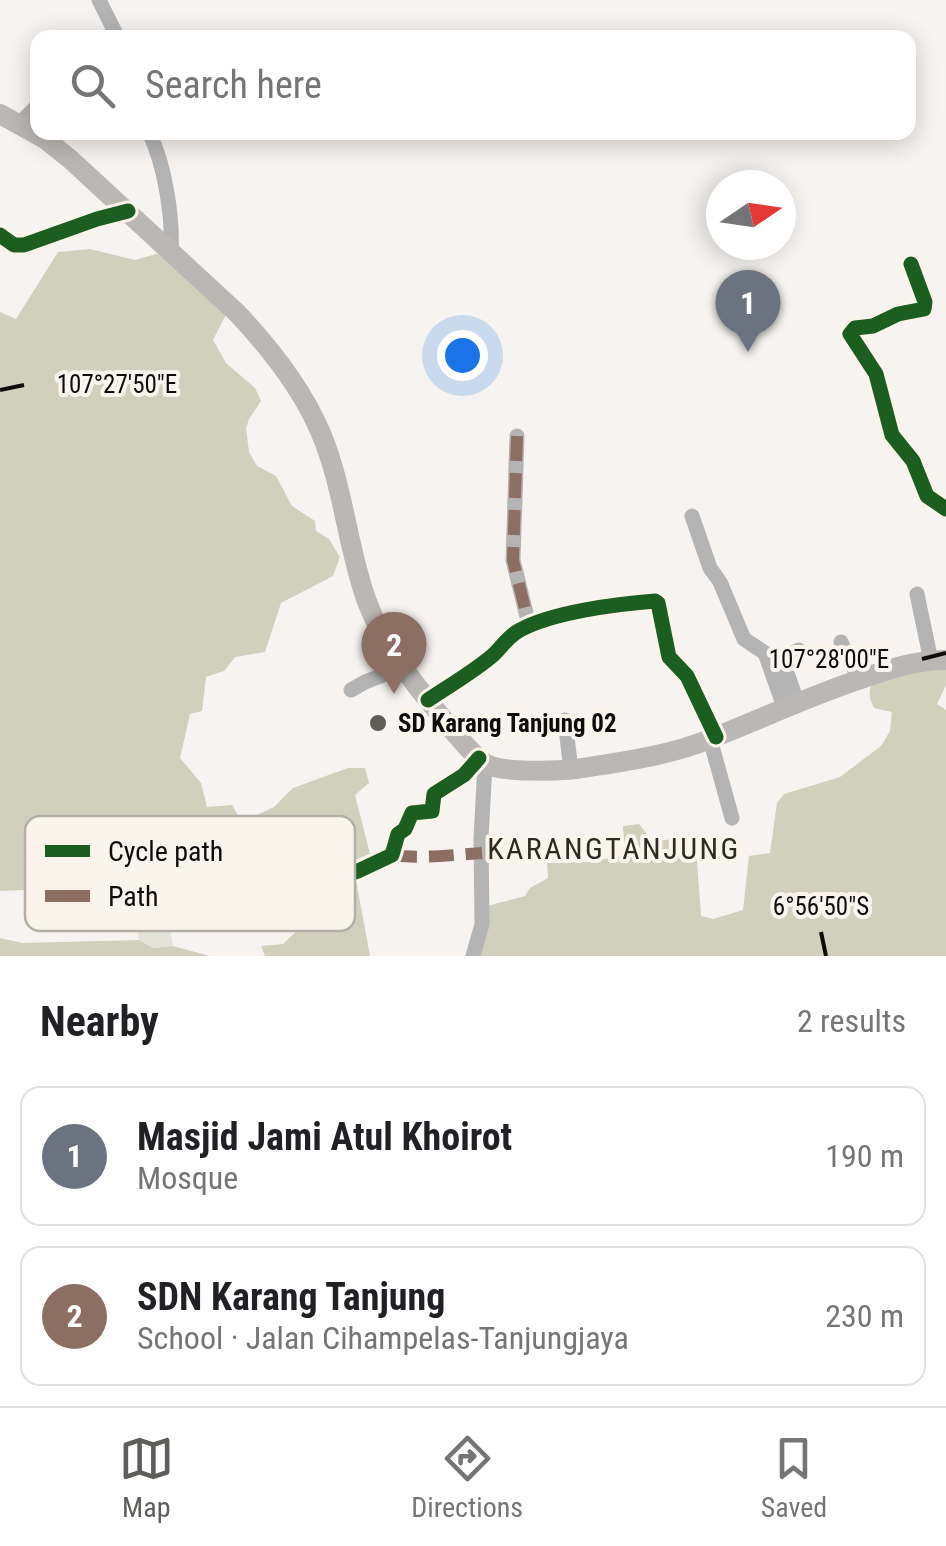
<!DOCTYPE html>
<html lang="en">
<head>
<meta charset="utf-8">
<style>
  body { margin:0; font-family:"Roboto Condensed",sans-serif; background:#f6f6f6; color:#202124 }
  .compass { position:absolute; left:706px; top:170px; width:90px; height:90px; border-radius:50%; background:#fff; box-shadow:0 5px 25px #0003; rotate:77deg }
  .you { position:absolute; left:462px; top:355px; width:35px; height:35px; margin:-25px; border:8px solid #fff; border-radius:50%; background:#1a73e8; box-shadow:0 0 0 15px #1a73e833 }
  .badge { display:grid; place-items:center; width:65px; height:65px; border-radius:50%; background:#5f5d5a; color:#fff; font-size:32px; font-weight:700 }
  .pin { position:absolute; translate:-50% -82px; filter:drop-shadow(0 2px 5px #0008) }
  .pin::after { content:''; position:absolute; top:52px; width:35px; height:30px; background:inherit; clip-path:polygon(0 0,100% 0,50% 100%) }
  .list { margin:0; padding:0; list-style:none }
  h2 { display:flex; justify-content:space-between; align-items:center; height:130px; margin:0; padding:0 40px; font-size:42px }
  h2 small { font-size:32px; font-weight:400; color:#757577 }
  .list li { display:grid; grid-template-columns:65px 1fr auto; gap:30px; align-items:center; box-sizing:border-box; height:140px; margin:0 20px 20px; padding:0 20px; border:2px solid #e0e0e0; border-radius:20px }
  .list b { display:block; font-size:38px; white-space:nowrap }
  .list p { margin:0; font-size:32px; white-space:nowrap; color:#757577 }
  .list em { font-size:32px; font-style:normal; color:#757577 }
  .icon { flex:none; width:55px; height:55px; fill:none; stroke:currentColor; stroke-width:2; stroke-linecap:round; stroke-linejoin:round }
  .map { position:relative; flex:none; width:946px; height:956px; overflow:hidden }
  .search { position:absolute; background:#fff; box-shadow:0 5px 25px #0003; left:30px; right:30px; top:30px; height:110px; display:flex; align-items:center; gap:25px; box-sizing:border-box; padding:0 35px; border-radius:20px; color:#757577; font-size:38px }
  .sheet { height:450px; background:#fff }
  nav { display:flex; justify-content:space-around; align-items:center; box-sizing:border-box; height:140px; border-top:2px solid #e0e0e0; background:#fff; font-size:28px; color:#757577 }
  nav a { display:grid; justify-items:center; gap:5px }
  nav .on { color:#5f5d5a }
  .map>svg:first-child { display:block }
</style>
</head>
<body>
<div class="map">
<svg width="946" height="956" viewBox="0 0 946 956">
  <rect width="100%" height="100%" fill="#f6f3f0"/>
  <!-- green -->
  <path fill="#e4e3d7" d="M 162,881 L 173,946 L 153,948 L 139,940 L 135,912 L 120,910 L 118,887 L 141,887 Z"/>
  <!-- forest -->
  <path fill="#d0d0bd" d="M 90,249 L 135,260 L 167,251 L 230,307 L 213,340 L 226,363 L 255,388 L 261,401 L 249,419 L 246,428 L 249,452 L 257,466 L 276,476 L 292,506 L 315,521 L 316,531 L 329,539 L 340,557 L 333,576 L 281,603 L 265,652 L 235,657 L 224,671 L 206,677 L 202,711 L 190,714 L 180,758 L 201,783 L 207,807 L 232,805 L 240,819 L 257,815 L 274,807 L 293,788 L 348,768 L 365,768 L 369,783 L 355,795 L 370,854 L 355,860 L 356,880 L 370,956 L 265,956 L 261,946 L 283,944 L 312,917 L 346,903 L 334,871 L 285,886 L 278,878 L 285,871 L 275,835 L 237,840 L 204,855 L 198,868 C 160,880 141,893 99,882 L 109,848 C 77,837 73,875 70,897 L 48,889 L 0,891 L 0,312 L 16,319 L 58,252 Z
    M 946,667 L 946,685 L 937,704 L 946,710 L 946,956 L 478,956 L 487,906 L 525,896 L 530,888 L 548,878 L 547,863 L 588,862 L 625,855 L 623,826 L 639,824 L 653,842 L 683,837 L 696,847 L 701,916 L 713,919 L 743,910 L 749,856 L 770,853 L 777,803 L 784,794 L 840,777 L 881,746 L 890,731 L 892,712 L 874,708 C 869,699 867,688 875,680 Z
    M 0,938 L 23,943 L 139,940 L 153,948 L 173,946 L 210,956 L 0,956 Z"/>
  <g fill="none" stroke-linecap="round" stroke-linejoin="round">
    <!-- minor -->
    <path stroke="#b5b4b4" stroke-width="15" d="M 99,0 L 118,38
      M 20,123 L 38,105
      M 149,132 C 165,165 173,217 171,253
      M 0,235 L 14,245 L 24,245 L 97,219 L 128,211
      M 911,264 L 925,302 L 924,309 L 898,314 L 873,326 L 855,328 L 850,334 L 876,374 L 892,435 L 913,461 L 927,496 L 946,509
      M 517,436 L 513,560 L 529,625
      M 692,516 L 710,568 L 720,582 L 744,639 L 765,653 L 784,707
      M 917,594 L 931,661
      M 841,642 L 851,665 L 862,678
      M 351,690 L 365,682 L 404,667
      M 428,700 C 449,686 473,672 492,656 C 502,647 508,636 520,630 C 553,612 617,604 655,601 L 658,603 L 669,657 L 687,676 L 716,737
      M 797,702 L 783,661 L 783,658 L 799,650
      M 565,720 L 571,770
      M 710,739 L 732,818
      M 192,911 L 277,900 L 358,871 L 392,855 L 398,834 L 405,829 L 412,813 L 432,811 L 434,794 L 464,775 L 479,758
      M 473,956 L 482,924 L 481,838 L 485,764"/>
    <!-- major -->
    <path stroke="#bab7b4" stroke-width="20" d="M 0,114 L 45,139 L 70,159 L 237,313 C 270,348 301,387 320,431 C 343,484 347,545 366,599 C 384,649 421,692 454,732 C 463,742 474,757 486,764 C 501,773 558,771 576,769 C 621,762 668,756 710,739 C 759,720 807,697 858,680 C 886,670 915,660 946,660"/>
    <!-- quiet -->
    <path stroke="#8d6e63" stroke-width="12" stroke-dasharray="25 12" stroke-linecap="butt" d="M 517,436 L 513,560 L 529,625
      M 392,855 C 422,859 451,855 482,853"/>
    <defs>
      <path id="cycleway" d="M 0,235 L 14,245 L 24,245 L 97,219 L 128,211
        M 911,264 L 925,302 L 924,309 L 898,314 L 873,326 L 855,328 L 850,334 L 876,374 L 892,435 L 913,461 L 927,496 L 946,509
        M 428,700 C 449,686 473,672 492,656 C 502,647 508,636 520,630 C 553,612 617,604 655,601 L 658,603 L 669,657 L 687,676 L 716,737
        M 192,911 L 277,900 L 358,871 L 392,855 L 398,834 L 405,829 L 412,813 L 432,811 L 434,794 L 464,775 L 479,758"/>
    </defs>
    <!-- cycleway casing -->
    <use href="#cycleway" stroke="#faf4ec" stroke-width="21"/>
    <!-- cycleway -->
    <use href="#cycleway" stroke="#1b5e20" stroke-width="15"/>
  </g>
  <!-- ticks -->
  <path fill="none" stroke="#0e0c0a" stroke-width="4" d="M 0,390 L 24,385M 922,659 L 946,653M 821,932 L 826,956"/>
  <!-- markers -->
  <circle fill="#5f5d5a" stroke="#faf4ec" stroke-width="4" cx="378" cy="723" r="10"/>
  <g text-anchor="middle" dominant-baseline="central" stroke-width="8" stroke-linejoin="round" paint-order="stroke">
    <!-- poi labels -->
    <g font-size="25" font-weight="bold" fill="#0e0c0a" stroke="#faf4ec" text-anchor="start">
      <text x="398" y="723">SD Karang Tanjung 02</text>
    </g>
    <!-- quarter labels -->
    <g font-size="30" letter-spacing="2.5" fill="#2e2a23" stroke="#faf4ec">
      <text x="614" y="848">KARANGTANJUNG</text>
    </g>
  </g>
  <!-- legend -->
  <rect x="25" y="816" width="330" height="115" rx="15" fill="#faf4ec" stroke="#b3aea8" stroke-width="2.5"/>
  <rect x="45" y="845" width="45" height="12" fill="#1b5e20"/>
  <rect x="45" y="890" width="45" height="12" fill="#8d6e63"/>
  <g font-size="28" fill="#0e0c0a">
    <text x="108" y="861">Cycle path</text>
    <text x="108" y="906">Path</text>
  </g>
  <g font-size="25" text-anchor="middle" fill="#0e0c0a" stroke="#faf4ec" stroke-width="8" stroke-linejoin="round" paint-order="stroke">
    <text x="117" y="393">107°27'50"E</text>
    <text x="829" y="668">107°28'00"E</text>
    <text x="821" y="915">6°56'50"S</text>
  </g>
</svg>
<svg class="compass" viewBox="-18 -18 36 36"><path d="M0-13l5 13h-10z" fill="#e53935"/><path d="M0 13l5-13h-10z" fill="#757577"/></svg>
<div class="you"></div>
<div class="pin badge" style="left:748px;top:352px;background:#6b7280">1</div>
<div class="pin badge" style="left:394px;top:694px;background:#8d6e63">2</div>
<div class="search"><svg class="icon" aria-label="search" viewBox="0 0 24 24"><circle cx="10" cy="10" r="6"/><path d="M15 15l6 6"/></svg>Search here</div>
</div>
<section class="sheet">
<h2>Nearby<small>2 results</small></h2>
<ul class="list">
<li><span class="badge" style="background:#6b7280">1</span><div><b>Masjid Jami Atul Khoirot</b><p>Mosque</p></div><em>190 m</em></li>
<li><span class="badge" style="background:#8d6e63">2</span><div><b>SDN Karang Tanjung</b><p>School · Jalan Cihampelas-Tanjungjaya</p></div><em>230 m</em></li>
</ul>
</section>
<nav>
<a class="on"><svg class="icon" aria-label="map" viewBox="0 0 24 24"><path d="M3 6l6-2 6 2 6-2v14l-6 2-6-2-6 2zM9 4v14M15 6v14"/></svg>Map</a>
<a><svg class="icon" aria-label="directions" viewBox="0 0 24 24"><path d="M12 3l9 9-9 9-9-9zM9 14v-3h6M13 9l2 2-2 2"/></svg>Directions</a>
<a><svg class="icon" aria-label="saved" viewBox="0 0 24 24"><path d="M7 4h10v16l-5-4-5 4z"/></svg>Saved</a>
</nav>
</body>
</html>
